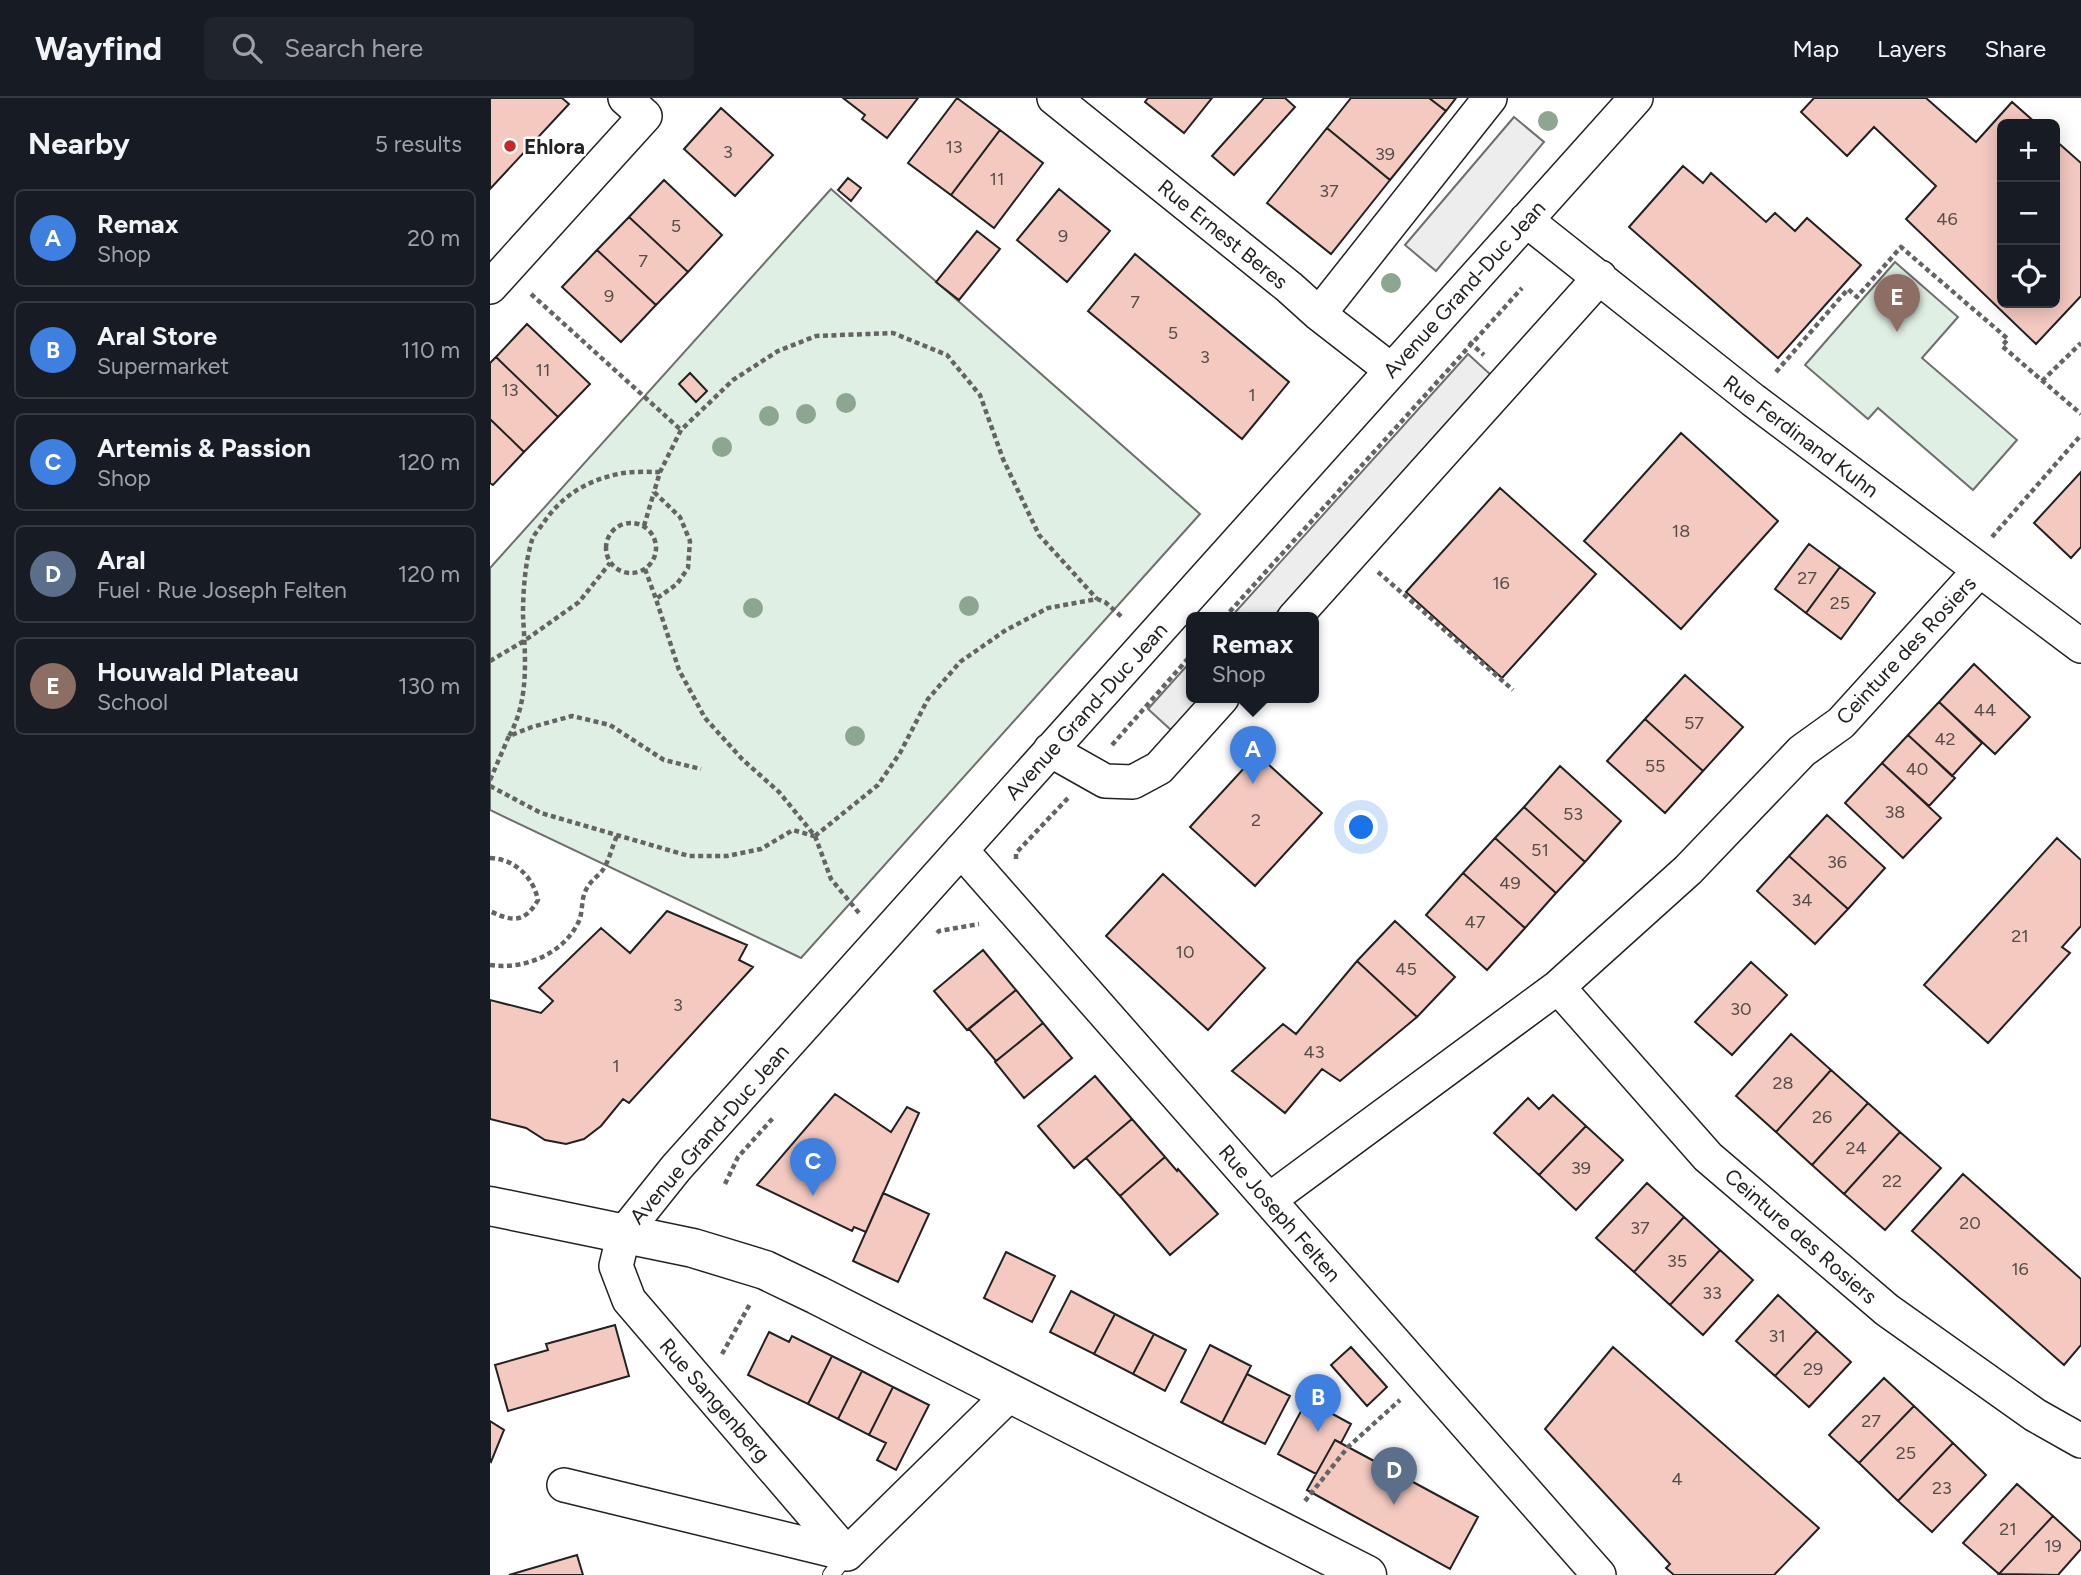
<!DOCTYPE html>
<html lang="en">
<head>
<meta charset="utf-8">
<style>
  body { margin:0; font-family:Figtree,sans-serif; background:#20242c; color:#f1f3f6 }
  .controls { position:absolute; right:21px; top:21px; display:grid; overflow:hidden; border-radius:10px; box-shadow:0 4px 18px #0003 }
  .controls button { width:63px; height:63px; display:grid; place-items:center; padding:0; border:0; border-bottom:2px solid #363941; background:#171b24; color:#f1f3f6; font:35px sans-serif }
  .you { position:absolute; left:872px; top:730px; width:24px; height:24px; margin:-18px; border:5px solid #fff; border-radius:50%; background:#1a73e8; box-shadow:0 0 0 10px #1a73e833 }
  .badge { display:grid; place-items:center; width:46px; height:46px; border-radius:50%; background:#0f766e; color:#fff; font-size:23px; font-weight:700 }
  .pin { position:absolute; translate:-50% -58px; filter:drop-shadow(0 2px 4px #0008) }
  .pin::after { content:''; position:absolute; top:37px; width:24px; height:21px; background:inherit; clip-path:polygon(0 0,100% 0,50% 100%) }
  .popup { position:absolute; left:696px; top:514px; width:133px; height:91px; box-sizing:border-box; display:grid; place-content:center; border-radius:10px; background:#171b24; filter:drop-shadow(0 2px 5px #0005); font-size:23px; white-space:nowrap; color:#9ea1a6 }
  .popup b { font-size:26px; color:#f1f3f6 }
  .popup::after { content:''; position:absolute; left:50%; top:100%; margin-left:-14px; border:14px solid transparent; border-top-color:#171b24 }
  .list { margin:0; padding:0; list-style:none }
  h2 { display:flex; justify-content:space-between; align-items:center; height:91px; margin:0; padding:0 28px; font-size:30px }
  h2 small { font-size:23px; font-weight:400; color:#9ea1a6 }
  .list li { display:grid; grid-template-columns:46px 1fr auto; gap:21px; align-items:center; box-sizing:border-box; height:98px; margin:0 14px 14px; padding:0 14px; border:2px solid #363941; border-radius:10px }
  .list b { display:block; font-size:26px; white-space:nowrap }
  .list p { margin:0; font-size:23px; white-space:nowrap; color:#9ea1a6 }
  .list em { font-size:23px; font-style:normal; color:#9ea1a6 }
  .icon { flex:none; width:38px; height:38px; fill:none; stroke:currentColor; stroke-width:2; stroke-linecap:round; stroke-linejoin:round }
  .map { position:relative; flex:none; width:1591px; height:1477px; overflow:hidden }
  header { display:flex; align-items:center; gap:42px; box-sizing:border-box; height:98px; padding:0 35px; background:#171b24; border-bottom:2px solid #363941 }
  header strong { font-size:33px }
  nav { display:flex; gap:38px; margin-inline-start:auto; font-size:24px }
  .search { width:490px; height:63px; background:#20242c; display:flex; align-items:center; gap:18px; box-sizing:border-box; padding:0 24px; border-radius:10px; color:#9ea1a6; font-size:26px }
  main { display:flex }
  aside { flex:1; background:#171b24 }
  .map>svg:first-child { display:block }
</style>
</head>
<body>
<header>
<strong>Wayfind</strong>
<div class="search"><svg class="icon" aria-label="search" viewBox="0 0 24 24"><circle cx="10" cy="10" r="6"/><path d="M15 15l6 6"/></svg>Search here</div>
<nav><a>Map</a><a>Layers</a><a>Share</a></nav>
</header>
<main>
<aside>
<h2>Nearby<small>5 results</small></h2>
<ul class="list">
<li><span class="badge" style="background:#3f7fe0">A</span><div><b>Remax</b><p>Shop</p></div><em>20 m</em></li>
<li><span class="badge" style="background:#3f7fe0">B</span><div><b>Aral Store</b><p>Supermarket</p></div><em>110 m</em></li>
<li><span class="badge" style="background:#3f7fe0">C</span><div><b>Artemis &amp; Passion</b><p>Shop</p></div><em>120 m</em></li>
<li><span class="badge" style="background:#5c6f8a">D</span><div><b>Aral</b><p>Fuel · Rue Joseph Felten</p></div><em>120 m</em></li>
<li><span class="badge" style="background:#8d6e63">E</span><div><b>Houwald Plateau</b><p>School</p></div><em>130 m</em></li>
</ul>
</aside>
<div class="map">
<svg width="1591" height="1477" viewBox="0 0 1591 1477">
  <rect width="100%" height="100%" fill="#fff"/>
  <!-- green -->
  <path fill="#e0efe3" stroke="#6f6f6f" stroke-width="2" d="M 341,91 L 710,416 L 311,860 L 0,712 L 0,470 Z
    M 1405,164 L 1468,219 L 1432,260 L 1527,342 L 1483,392 L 1388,310 L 1378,321 L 1315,267 Z"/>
  <!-- parking -->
  <path fill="#ededed" stroke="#6f6f6f" stroke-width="2" d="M 1024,19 L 1054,44 L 946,173 L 915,147 Z
    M 978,256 L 1001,277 L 782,520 L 740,520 Z
    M 702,562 L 702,600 L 710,600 L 681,632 L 658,611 Z"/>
  <!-- building -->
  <path fill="#f3c9c0" stroke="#222" stroke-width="2" d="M 0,0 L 72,0 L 79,6 L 0,91 Z
    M 353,0 L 428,0 L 397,40 L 372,21 L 375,17 Z
    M 467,0 L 510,32 L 461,97 L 418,65 Z
    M 658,0 L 722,0 L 694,35 L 655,4 Z
    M 774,0 L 795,0 L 805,9 L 744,77 L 722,58 Z
    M 861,0 L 939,0 L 956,13 L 900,82 L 837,30 Z
    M 939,0 L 966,0 L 956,13 Z
    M 1324,0 L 1436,0 L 1486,44 L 1522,4 L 1547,26 L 1512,26 L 1512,205 L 1565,205 L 1565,42 L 1591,65 L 1591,198 L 1546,246 L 1416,121 L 1446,88 L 1384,29 L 1357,58 L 1311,14 Z
    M 231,10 L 283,57 L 245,98 L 194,51 Z
    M 837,30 L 900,82 L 841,156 L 777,105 Z
    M 510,32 L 553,65 L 504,130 L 461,97 Z
    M 1193,68 L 1213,85 L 1221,75 L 1276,124 L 1285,115 L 1305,133 L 1317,120 L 1371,167 L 1288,260 L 1139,129 Z
    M 358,80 L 371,90 L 361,103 L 348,92 Z
    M 174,82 L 232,137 L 198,174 L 139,119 Z
    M 569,91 L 620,133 L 577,184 L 527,142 Z
    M 139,119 L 198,174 L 166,207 L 107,152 Z
    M 487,133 L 510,151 L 469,202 L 446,184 Z
    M 107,152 L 166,207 L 131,244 L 72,189 Z
    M 645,156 L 799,284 L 752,341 L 598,213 Z
    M 37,226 L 100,286 L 68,319 L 6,259 Z
    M 6,259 L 68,319 L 34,354 L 0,321 L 0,265 Z
    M 200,275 L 217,293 L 206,304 L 189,286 Z
    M 0,321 L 34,354 L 3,387 L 0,385 Z
    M 1191,335 L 1288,423 L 1191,531 L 1094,443 Z
    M 1591,374 L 1591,449 L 1581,460 L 1544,425 Z
    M 1010,390 L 1106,476 L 1012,580 L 916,494 Z
    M 1319,446 L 1350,469 L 1316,515 L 1285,491 Z
    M 1350,469 L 1385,495 L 1351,541 L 1316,515 Z
    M 1484,566 L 1540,619 L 1505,656 L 1449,604 Z
    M 1195,577 L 1253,629 L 1213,673 L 1155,621 Z
    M 1449,604 L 1492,645 L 1462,678 L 1418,637 Z
    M 1155,621 L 1213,673 L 1175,715 L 1117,663 Z
    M 1418,637 L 1465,680 L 1439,708 L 1392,665 Z
    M 767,656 L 832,715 L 765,788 L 700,729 Z
    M 1392,665 L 1451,720 L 1413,760 L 1355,705 Z
    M 1070,668 L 1131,723 L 1095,764 L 1034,709 Z
    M 1034,709 L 1095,764 L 1066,795 L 1005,740 Z
    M 1337,717 L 1395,770 L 1358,811 L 1299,758 Z
    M 1005,740 L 1066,795 L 1035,830 L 973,775 Z
    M 1567,740 L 1591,762 L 1591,828 L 1572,849 L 1580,855 L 1498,945 L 1434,887 Z
    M 1299,758 L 1358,811 L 1325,846 L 1267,793 Z
    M 973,775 L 1035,830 L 997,872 L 936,817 Z
    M 673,776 L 775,870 L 718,932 L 616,838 Z
    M 177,813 L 257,847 L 249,862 L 263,869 L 139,1005 L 133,1001 L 111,1028 L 94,1041 L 76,1046 L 55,1042 L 36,1030 L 0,1021 L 0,902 L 51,915 L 63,903 L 49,890 L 111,830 L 140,855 Z
    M 905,823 L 965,879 L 927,919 L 867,863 Z
    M 493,852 L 526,892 L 477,932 L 444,893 Z
    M 867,863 L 927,919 L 850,983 L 832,971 L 795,1015 L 742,973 L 793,926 L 806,936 Z
    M 1261,864 L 1297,897 L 1242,957 L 1205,924 Z
    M 526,892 L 553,925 L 506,963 L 479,931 Z
    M 553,925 L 582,960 L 534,1000 L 505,964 Z
    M 1301,936 L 1341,972 L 1286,1034 L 1246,998 Z
    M 1341,972 L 1378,1005 L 1322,1067 L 1286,1034 Z
    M 605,978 L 642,1021 L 584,1070 L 548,1028 Z
    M 345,996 L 401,1034 L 417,1009 L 429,1015 L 376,1134 L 364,1129 L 362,1133 L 267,1087 Z
    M 1063,997 L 1096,1028 L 1049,1077 L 1004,1035 L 1038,1000 L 1049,1011 Z
    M 1378,1005 L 1410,1034 L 1354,1096 L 1322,1067 Z
    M 642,1021 L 675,1059 L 630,1098 L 596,1060 Z
    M 1096,1028 L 1133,1062 L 1086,1112 L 1049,1077 Z
    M 1410,1034 L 1451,1070 L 1395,1132 L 1354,1096 Z
    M 675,1059 L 687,1073 L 688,1071 L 728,1116 L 680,1157 L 630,1098 Z
    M 1473,1076 L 1591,1181 L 1591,1247 L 1574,1267 L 1422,1133 Z
    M 1157,1085 L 1194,1119 L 1144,1174 L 1106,1140 Z
    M 393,1095 L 439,1116 L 408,1184 L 363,1163 Z
    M 1194,1119 L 1230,1152 L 1180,1207 L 1144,1174 Z
    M 1230,1152 L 1263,1182 L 1213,1237 L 1180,1207 Z
    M 516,1154 L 565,1178 L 542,1224 L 494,1200 Z
    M 581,1193 L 625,1216 L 604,1256 L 560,1234 Z
    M 1288,1197 L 1327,1233 L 1285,1278 L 1246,1243 Z
    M 625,1216 L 664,1236 L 643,1276 L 604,1256 Z
    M 125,1227 L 139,1278 L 18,1313 L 5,1267 L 58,1252 L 56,1246 Z
    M 1327,1233 L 1361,1264 L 1319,1309 L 1285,1278 Z
    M 279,1234 L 299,1244 L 302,1238 L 342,1258 L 318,1306 L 258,1277 Z
    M 664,1236 L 696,1252 L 675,1293 L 643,1276 Z
    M 720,1247 L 761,1268 L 732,1325 L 691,1304 Z
    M 861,1249 L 897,1289 L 877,1308 L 841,1267 Z
    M 1123,1249 L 1329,1430 L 1284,1477 L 1184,1477 L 1176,1470 L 1180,1466 L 1055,1331 Z
    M 342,1258 L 372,1273 L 348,1321 L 318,1306 Z
    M 372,1273 L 403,1289 L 379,1337 L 348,1321 Z
    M 757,1276 L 800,1298 L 775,1346 L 732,1325 Z
    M 1394,1280 L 1424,1308 L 1369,1365 L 1339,1337 Z
    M 403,1289 L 439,1307 L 406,1372 L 387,1362 L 396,1345 L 379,1337 Z
    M 817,1302 L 861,1326 L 851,1345 L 845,1342 L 826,1376 L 788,1356 Z
    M 1424,1308 L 1463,1345 L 1408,1403 L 1369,1365 Z
    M 0,1323 L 14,1332 L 1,1364 L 0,1363 Z
    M 845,1342 L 988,1419 L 960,1471 L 817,1392 Z
    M 1463,1345 L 1496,1377 L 1442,1434 L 1408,1403 Z
    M 1527,1386 L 1563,1418 L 1509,1476 L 1473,1445 Z
    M 1563,1418 L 1591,1444 L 1591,1451 L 1568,1477 L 1509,1476 Z
    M 87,1457 L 93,1477 L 19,1477 Z"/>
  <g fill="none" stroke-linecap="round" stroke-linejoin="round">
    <defs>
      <path id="lane" d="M 341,1477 L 357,1456"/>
      <path id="street" d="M 564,0 L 799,189 L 829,216 L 901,272
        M 1036,122 L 1263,302 L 1591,548
        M 0,189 L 155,18 L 135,0
        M 829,216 L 1000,0
        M 804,520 L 1110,179
        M 560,652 L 615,683 L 643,684 L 669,670 L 732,600
        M 471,752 L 1109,1477
        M 1068,889 L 1218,1059 L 1397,1212 L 1545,1317 L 1591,1343
        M 779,1102 L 1068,889 L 1198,772 L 1312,653 L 1351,625 L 1489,473
        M 520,1296 L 357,1456 L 139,1202 L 126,1168 L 134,1135 L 186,1070 L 1146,0
        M 74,1387 L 357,1456"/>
      <path id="primary" d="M 0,1108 L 203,1150 L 275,1172 L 327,1197 L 877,1477"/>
    </defs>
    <!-- lane casing -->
    <use href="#lane" stroke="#222" stroke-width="18"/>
    <!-- street casing -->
    <use href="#street" stroke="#222" stroke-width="36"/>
    <!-- primary casing -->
    <use href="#primary" stroke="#222" stroke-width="41"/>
    <!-- path -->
    <path stroke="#646464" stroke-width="4.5" stroke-dasharray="5 3.5" stroke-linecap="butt" d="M 41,196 L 191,332
      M 979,244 L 994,257
      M 1286,274 L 1358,191 L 1367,199 L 1411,149 L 1518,241 L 1512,248 L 1591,316
      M 1552,283 L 1591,245
      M 170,374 C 157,374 141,373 128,376 C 96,383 72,398 54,424 C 50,430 44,436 42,442 C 35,465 33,493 33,517 C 35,556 40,602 19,638 L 42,629 L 82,618 L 120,627 L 174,662 L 211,671
      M116 450a25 25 0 1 1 50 0a25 25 0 1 1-50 0Z
      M 154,428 L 164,394
      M 1502,439 L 1591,337
      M 155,471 L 166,501
      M 888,474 L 1023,592
      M 734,520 L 1032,190
      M 0,563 L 34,543 L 89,504 L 120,465
      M 622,647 L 702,556
      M 0,682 L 19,638
      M 0,688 L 51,715 L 199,758 L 237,758 L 271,751 L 303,732 L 324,738
      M 325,738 L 388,687 L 410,655 L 438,601 L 470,564 L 516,532 L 558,510 L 607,501 L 615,504 L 633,520
      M 0,760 C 25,761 43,779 48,802 C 35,825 22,824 0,813
      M 526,761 L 526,755 L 578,700
      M 369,815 L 341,781 L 325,738 L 289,694 L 252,661 L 215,620 L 189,572 L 166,501 L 187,486 L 198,470 L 200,443 L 190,419 L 164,394 L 170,374 L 191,332 L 243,282 L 288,253 L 326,238 L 403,235 L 457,257 L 490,297 L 513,361 L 549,437 L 607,501
      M 447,835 L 449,833 L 489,826
      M 0,867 C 33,872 72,857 88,825 C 93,816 91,803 95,794 C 99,784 106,780 112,773 C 119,764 122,748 127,738
      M 235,1086 L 248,1059 L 283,1020
      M 232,1256 L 260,1206
      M 815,1403 L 858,1349 L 910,1302"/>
    <!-- lane -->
    <use href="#lane" stroke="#fff" stroke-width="16"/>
    <!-- street -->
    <use href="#street" stroke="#fff" stroke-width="33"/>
    <!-- primary -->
    <use href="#primary" stroke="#fff" stroke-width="38"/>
  </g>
  <!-- trees -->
  <g fill="#8da692">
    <circle cx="1058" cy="23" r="10"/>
    <circle cx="901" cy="185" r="10"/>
    <circle cx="356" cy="305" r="10"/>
    <circle cx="316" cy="316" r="10"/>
    <circle cx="279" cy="318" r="10"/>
    <circle cx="232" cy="349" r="10"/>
    <circle cx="479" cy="508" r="10"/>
    <circle cx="263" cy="510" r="10"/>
    <circle cx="365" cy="638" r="10"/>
  </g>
  <!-- markers -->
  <circle fill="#c62828" stroke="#fff" stroke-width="2.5" cx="20" cy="48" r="7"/>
  <g text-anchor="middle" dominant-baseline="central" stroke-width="5" stroke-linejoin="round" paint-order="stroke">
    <!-- number labels -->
    <g font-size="18" fill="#564c4a">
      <text x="464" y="49">13</text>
      <text x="238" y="54">3</text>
      <text x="895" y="56">39</text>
      <text x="507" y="81">11</text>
      <text x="839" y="93">37</text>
      <text x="1457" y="121">46</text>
      <text x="186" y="128">5</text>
      <text x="573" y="138">9</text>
      <text x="153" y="163">7</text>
      <text x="119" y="198">9</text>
      <text x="645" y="204">7</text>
      <text x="683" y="235">5</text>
      <text x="715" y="259">3</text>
      <text x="53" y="272">11</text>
      <text x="20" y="292">13</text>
      <text x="762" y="297">1</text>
      <text x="1191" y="433">18</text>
      <text x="1317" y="480">27</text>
      <text x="1011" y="485">16</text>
      <text x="1350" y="505">25</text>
      <text x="1495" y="612">44</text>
      <text x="1204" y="625">57</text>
      <text x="1455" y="641">42</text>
      <text x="1165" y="668">55</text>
      <text x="1427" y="671">40</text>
      <text x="1405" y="714">38</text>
      <text x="1083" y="716">53</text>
      <text x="766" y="722">2</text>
      <text x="1050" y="752">51</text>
      <text x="1347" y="764">36</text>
      <text x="1020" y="785">49</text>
      <text x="1312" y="802">34</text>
      <text x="985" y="824">47</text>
      <text x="1530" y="838">21</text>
      <text x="695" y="854">10</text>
      <text x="916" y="871">45</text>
      <text x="188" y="907">3</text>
      <text x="1251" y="911">30</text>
      <text x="824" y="954">43</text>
      <text x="126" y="968">1</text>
      <text x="1293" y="985">28</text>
      <text x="1332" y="1019">26</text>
      <text x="1366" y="1050">24</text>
      <text x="1091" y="1070">39</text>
      <text x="1402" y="1083">22</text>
      <text x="1480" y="1125">20</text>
      <text x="1150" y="1130">37</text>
      <text x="1187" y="1163">35</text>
      <text x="1530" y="1171">16</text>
      <text x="1222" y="1195">33</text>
      <text x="1287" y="1238">31</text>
      <text x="1323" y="1271">29</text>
      <text x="1381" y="1323">27</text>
      <text x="1416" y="1355">25</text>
      <text x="1187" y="1381">4</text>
      <text x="1452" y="1390">23</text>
      <text x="1518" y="1431">21</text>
      <text x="1563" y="1448">19</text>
    </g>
    <!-- poi labels -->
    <g font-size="21" font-weight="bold" fill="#222" stroke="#fff" text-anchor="start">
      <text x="34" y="48">Ehlora</text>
    </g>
    <!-- street labels -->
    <g font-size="21" fill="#222" stroke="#fff">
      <text transform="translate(733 136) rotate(39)">Rue Ernest Beres</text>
      <text transform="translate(974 191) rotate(-48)">Avenue Grand-Duc Jean</text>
      <text transform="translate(1311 338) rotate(37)">Rue Ferdinand Kuhn</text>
      <text transform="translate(1416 552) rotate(-47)">Ceinture des Rosiers</text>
      <text transform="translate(596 613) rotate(-48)">Avenue Grand-Duc Jean</text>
      <text transform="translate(219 1036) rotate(-49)">Avenue Grand-Duc Jean</text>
      <text transform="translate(790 1115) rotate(49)">Rue Joseph Felten</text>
      <text transform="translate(1311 1138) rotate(41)">Ceinture des Rosiers</text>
      <text transform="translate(225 1302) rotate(49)">Rue Sangenberg</text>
    </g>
  </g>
</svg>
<div class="controls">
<button>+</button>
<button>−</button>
<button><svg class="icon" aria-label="locate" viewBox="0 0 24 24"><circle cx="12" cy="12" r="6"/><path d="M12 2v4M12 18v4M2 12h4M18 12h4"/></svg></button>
</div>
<div class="you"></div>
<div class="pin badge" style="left:763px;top:686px;background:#3f7fe0">A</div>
<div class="popup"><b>Remax</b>Shop</div>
<div class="pin badge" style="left:828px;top:1334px;background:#3f7fe0">B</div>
<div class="pin badge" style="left:323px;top:1098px;background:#3f7fe0">C</div>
<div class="pin badge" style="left:904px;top:1407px;background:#5c6f8a">D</div>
<div class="pin badge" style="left:1407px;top:234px;background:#8d6e63">E</div>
</div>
</main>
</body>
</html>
